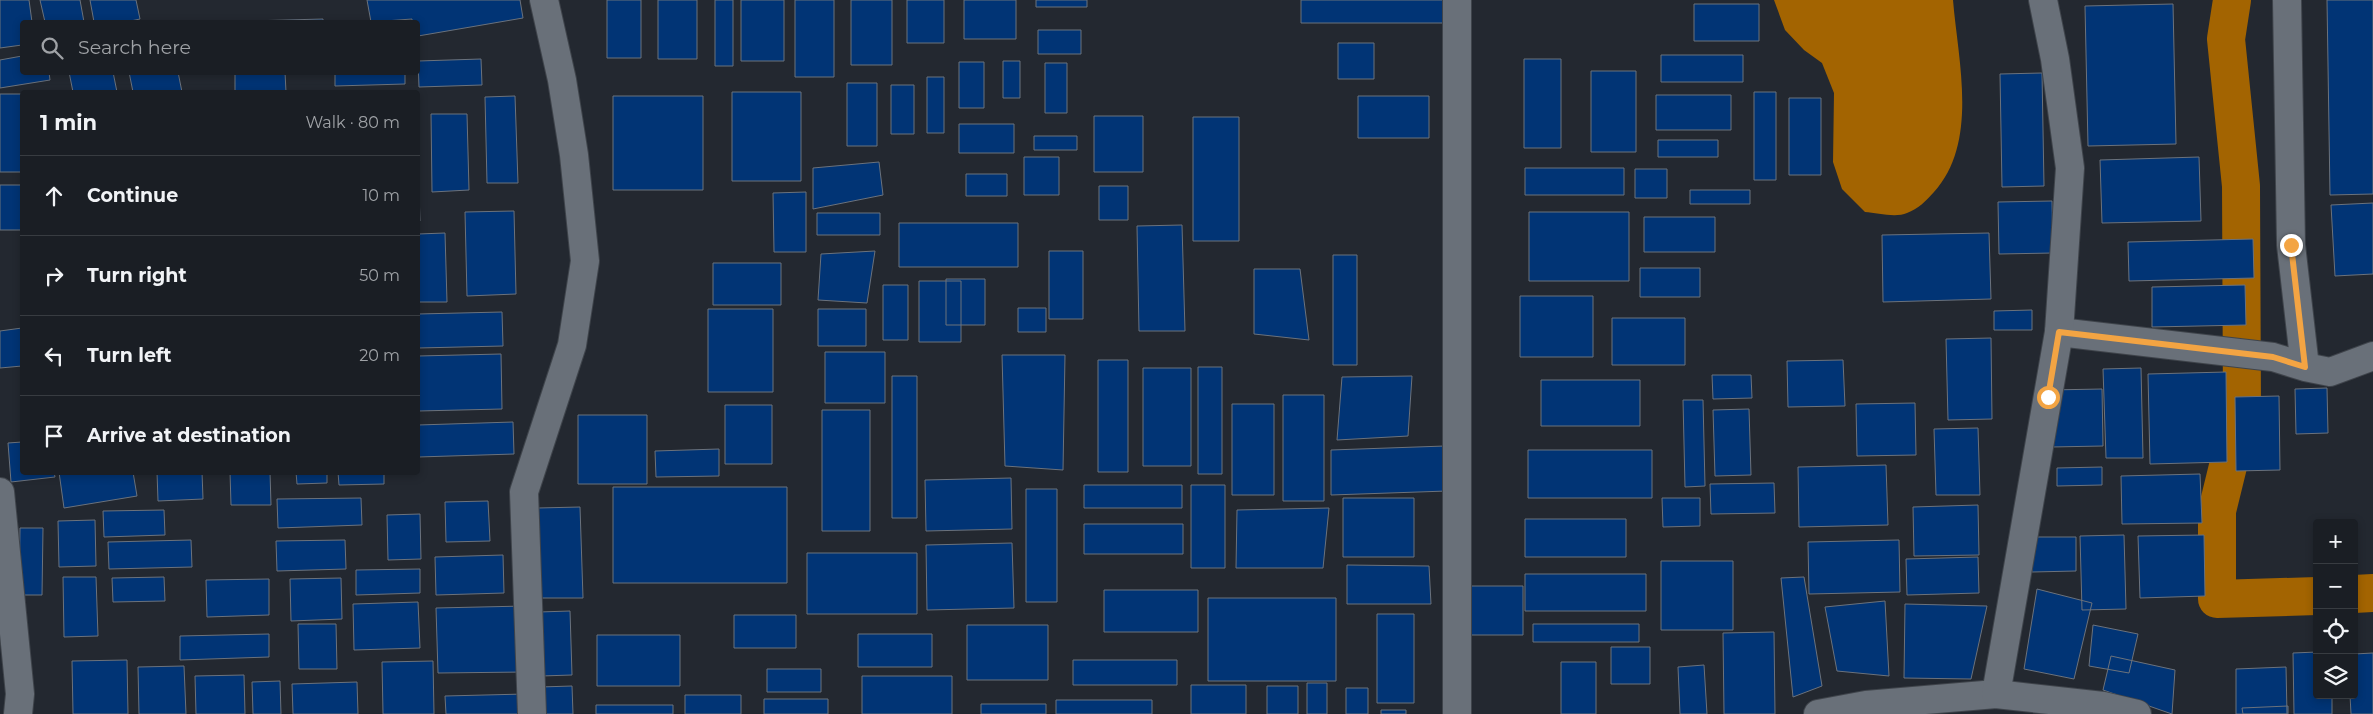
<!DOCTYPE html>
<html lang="en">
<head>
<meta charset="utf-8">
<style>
  body { margin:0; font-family:Montserrat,sans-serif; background:#272b31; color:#f1f3f6 }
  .controls { position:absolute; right:15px; bottom:15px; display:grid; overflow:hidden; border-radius:5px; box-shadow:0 2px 8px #0003 }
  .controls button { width:45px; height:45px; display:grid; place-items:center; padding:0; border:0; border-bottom:1px solid #383c41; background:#1a1e24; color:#f1f3f6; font:25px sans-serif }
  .stop { position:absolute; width:15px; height:15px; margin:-11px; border:4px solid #f3a443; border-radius:50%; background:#fff }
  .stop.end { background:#f3a443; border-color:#fff; box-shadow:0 1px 5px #0008 }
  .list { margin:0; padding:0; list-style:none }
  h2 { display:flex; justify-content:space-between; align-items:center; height:65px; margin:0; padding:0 20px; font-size:21px }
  h2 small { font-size:16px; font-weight:400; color:#9fa2a6 }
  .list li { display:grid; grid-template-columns:32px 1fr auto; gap:15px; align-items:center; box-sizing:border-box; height:80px; padding:0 20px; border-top:1px solid #383c41 }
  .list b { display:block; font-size:19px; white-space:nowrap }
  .list em { font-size:16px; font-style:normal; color:#9fa2a6 }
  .icon { flex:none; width:28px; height:28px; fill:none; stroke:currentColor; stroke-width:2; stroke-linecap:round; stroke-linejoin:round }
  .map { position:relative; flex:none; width:2373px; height:714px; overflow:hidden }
  .search { position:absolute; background:#1a1e24; box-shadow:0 2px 8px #0003; left:20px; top:20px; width:400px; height:55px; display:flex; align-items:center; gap:12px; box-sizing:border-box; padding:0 18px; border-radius:5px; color:#9fa2a6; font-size:19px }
  .panel { position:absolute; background:#1a1e24; box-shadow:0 2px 8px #0003; left:20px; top:90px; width:400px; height:385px; border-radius:5px }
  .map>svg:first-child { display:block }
</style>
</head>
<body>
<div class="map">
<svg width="2373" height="714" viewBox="0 0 2373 714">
  <rect width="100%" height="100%" fill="#232830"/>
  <!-- water -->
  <path fill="#a36401" d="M 1774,0 L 1953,0 C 1958,61 1979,142 1934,192 C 1926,201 1918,209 1907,213 C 1896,218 1877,213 1865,212 L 1842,189 L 1833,162 L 1834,93 L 1822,63 L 1804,50 L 1785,30 Z"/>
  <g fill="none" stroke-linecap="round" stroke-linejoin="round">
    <!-- canal -->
    <path stroke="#a36401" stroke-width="38" d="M 2232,0 L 2226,39 L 2241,186 L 2242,409 L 2217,511 L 2217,599 L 2317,596
      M 2354,594 L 2373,593"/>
  </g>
  <!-- building -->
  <path fill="#013475" stroke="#6b727c" d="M 0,0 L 29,0 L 32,22 L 22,22 L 22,45 L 0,48 Z
    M 40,0 L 80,0 L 84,22 L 45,22 Z
    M 90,0 L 136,0 L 140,19 L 126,22 L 94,22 Z
    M 367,0 L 520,0 L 523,18 L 418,36 L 418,22 L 412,22 L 412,19 L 371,22 Z
    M 607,0 L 641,0 L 641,58 L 607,58 Z
    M 658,0 L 697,0 L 697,59 L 658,59 Z
    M 715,0 L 733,0 L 733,66 L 715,66 Z
    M 741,0 L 784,0 L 784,61 L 741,61 Z
    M 795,0 L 834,0 L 834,77 L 795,77 Z
    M 851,0 L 892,0 L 892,65 L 851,65 Z
    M 907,0 L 944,0 L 944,43 L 907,43 Z
    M 964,0 L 1016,0 L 1016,39 L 964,39 Z
    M 1036,0 L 1087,0 L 1087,7 L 1036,7 Z
    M 1301,0 L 1445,0 L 1445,23 L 1301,23 Z
    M 2327,0 L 2373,0 L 2373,194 L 2330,195 Z
    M 1694,4 L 1759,4 L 1759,41 L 1694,41 Z
    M 2173,4 L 2176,144 L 2088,146 L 2085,6 Z
    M 323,19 L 323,22 L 249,21 Z
    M 1038,30 L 1081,30 L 1081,54 L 1038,54 Z
    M 1338,43 L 1374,43 L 1374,79 L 1338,79 Z
    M 1661,55 L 1743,55 L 1743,82 L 1661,82 Z
    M 22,56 L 22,72 L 49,72 L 50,80 L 0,88 L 0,60 Z
    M 481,59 L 482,85 L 419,87 L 418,61 Z
    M 1524,59 L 1561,59 L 1561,148 L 1524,148 Z
    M 1003,61 L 1020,61 L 1020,98 L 1003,98 Z
    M 959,62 L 984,62 L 984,108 L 959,108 Z
    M 1045,63 L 1067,63 L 1067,113 L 1045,113 Z
    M 1591,71 L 1636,71 L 1636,152 L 1591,152 Z
    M 69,72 L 113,72 L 117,92 L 73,92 Z
    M 129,72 L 178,72 L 182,92 L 133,92 Z
    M 235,72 L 285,72 L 286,92 L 235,92 Z
    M 335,72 L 405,72 L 405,84 L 335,86 Z
    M 2042,73 L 2044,186 L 2002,187 L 2000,74 Z
    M 927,77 L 944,77 L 944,133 L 927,133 Z
    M 847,83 L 877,83 L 877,146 L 847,146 Z
    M 891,85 L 914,85 L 914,134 L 891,134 Z
    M 732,92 L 801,92 L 801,181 L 732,181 Z
    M 1754,92 L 1776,92 L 1776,180 L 1754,180 Z
    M 0,94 L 22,94 L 22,172 L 0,172 Z
    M 1656,95 L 1731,95 L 1731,130 L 1656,130 Z
    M 515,96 L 518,183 L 487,183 L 485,97 Z
    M 613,96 L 703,96 L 703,190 L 613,190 Z
    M 1358,96 L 1429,96 L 1429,138 L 1358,138 Z
    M 1789,98 L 1821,98 L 1821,175 L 1789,175 Z
    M 431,114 L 467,114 L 469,190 L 432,192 Z
    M 1094,116 L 1143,116 L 1143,172 L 1094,172 Z
    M 1193,117 L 1239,117 L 1239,241 L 1193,241 Z
    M 959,124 L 1014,124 L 1014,153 L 959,153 Z
    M 1034,136 L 1077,136 L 1077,150 L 1034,150 Z
    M 1658,140 L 1718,140 L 1718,157 L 1658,157 Z
    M 1024,157 L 1059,157 L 1059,195 L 1024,195 Z
    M 2199,157 L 2201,221 L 2102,223 L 2100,160 Z
    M 879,162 L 883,195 L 813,209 L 813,168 Z
    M 418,165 L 420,221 L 418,221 Z
    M 1525,168 L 1624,168 L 1624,195 L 1525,195 Z
    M 1635,169 L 1667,169 L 1667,198 L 1635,198 Z
    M 966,174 L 1007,174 L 1007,196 L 966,196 Z
    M 0,185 L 22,185 L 22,230 L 0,230 Z
    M 1099,186 L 1128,186 L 1128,220 L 1099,220 Z
    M 1690,190 L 1750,190 L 1750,204 L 1690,204 Z
    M 806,192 L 806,252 L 774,252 L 773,193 Z
    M 2052,201 L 2053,253 L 1999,254 L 1998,202 Z
    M 2373,203 L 2373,274 L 2335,276 L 2331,205 Z
    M 514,211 L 516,294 L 467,296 L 465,212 Z
    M 1529,212 L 1629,212 L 1629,281 L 1529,281 Z
    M 817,213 L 880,213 L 880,235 L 817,235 Z
    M 1644,217 L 1715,217 L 1715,252 L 1644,252 Z
    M 899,223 L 1018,223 L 1018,267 L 899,267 Z
    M 1182,225 L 1185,331 L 1139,331 L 1137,226 Z
    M 445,233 L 447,302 L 418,302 L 418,234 Z
    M 1989,233 L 1991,299 L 1883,302 L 1882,235 Z
    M 2253,239 L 2254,278 L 2129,281 L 2128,242 Z
    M 875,251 L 867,303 L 818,300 L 821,254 Z
    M 1049,251 L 1083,251 L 1083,319 L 1049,319 Z
    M 1333,255 L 1357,255 L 1357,365 L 1333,365 Z
    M 713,263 L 781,263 L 781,305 L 713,305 Z
    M 1640,268 L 1700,268 L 1700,297 L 1640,297 Z
    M 1254,269 L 1300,269 L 1309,340 L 1254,334 Z
    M 946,279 L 985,279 L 985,325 L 946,325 Z
    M 919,281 L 961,281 L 961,342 L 919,342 Z
    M 883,285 L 908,285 L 908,340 L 883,340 Z
    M 2245,285 L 2246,325 L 2152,327 L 2152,287 Z
    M 1520,296 L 1593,296 L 1593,357 L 1520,357 Z
    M 1018,308 L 1046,308 L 1046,332 L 1018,332 Z
    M 708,309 L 773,309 L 773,392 L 708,392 Z
    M 818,309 L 866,309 L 866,346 L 818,346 Z
    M 2032,310 L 2032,330 L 1994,330 L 1994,311 Z
    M 502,312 L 503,346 L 418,348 L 418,314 Z
    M 1612,318 L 1685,318 L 1685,365 L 1612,365 Z
    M 22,328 L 22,366 L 0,368 L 0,331 Z
    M 1991,338 L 1992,419 L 1948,420 L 1946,339 Z
    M 825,352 L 885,352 L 885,403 L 825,403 Z
    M 501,354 L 502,409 L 418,411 L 418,356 Z
    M 1002,355 L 1065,355 L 1063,470 L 1005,466 Z
    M 1098,360 L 1128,360 L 1128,472 L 1098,472 Z
    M 1843,360 L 1845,406 L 1788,407 L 1787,361 Z
    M 1198,367 L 1222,367 L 1222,474 L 1198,474 Z
    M 1143,368 L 1191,368 L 1191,466 L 1143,466 Z
    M 2141,368 L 2143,458 L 2106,458 L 2103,369 Z
    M 2226,372 L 2227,462 L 2150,464 L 2148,374 Z
    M 1712,375 L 1751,375 L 1752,398 L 1713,399 Z
    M 892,376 L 917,376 L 917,518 L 892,518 Z
    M 1412,376 L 1408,436 L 1337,440 L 1342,377 Z
    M 1541,380 L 1640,380 L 1640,426 L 1541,426 Z
    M 2327,388 L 2328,433 L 2296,434 L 2295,389 Z
    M 2102,389 L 2103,446 L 2051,447 L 2049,390 Z
    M 1283,395 L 1324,395 L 1324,501 L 1283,501 Z
    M 2279,396 L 2280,470 L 2236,471 L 2235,397 Z
    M 1683,400 L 1703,400 L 1705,486 L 1685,487 Z
    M 1915,403 L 1916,455 L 1857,456 L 1856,404 Z
    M 1232,404 L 1274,404 L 1274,495 L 1232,495 Z
    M 725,405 L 772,405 L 772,464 L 725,464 Z
    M 1749,409 L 1751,475 L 1715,476 L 1713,410 Z
    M 822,410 L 870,410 L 870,531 L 822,531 Z
    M 578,415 L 647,415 L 647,484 L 578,484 Z
    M 513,422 L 514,454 L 418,457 L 418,425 Z
    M 1978,428 L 1980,495 L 1936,495 L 1934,429 Z
    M 22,442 L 22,472 L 54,472 L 55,477 L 11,482 L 8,443 Z
    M 1445,446 L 1447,491 L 1331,495 L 1331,450 Z
    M 719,449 L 719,476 L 656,477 L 655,451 Z
    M 1528,450 L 1652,450 L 1652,498 L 1528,498 Z
    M 1886,465 L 1888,525 L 1799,527 L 1798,467 Z
    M 2102,467 L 2102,485 L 2057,486 L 2057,468 Z
    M 59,472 L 133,472 L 137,496 L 64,508 Z
    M 157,472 L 202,472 L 203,499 L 158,501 Z
    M 230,472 L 270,472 L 271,505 L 231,505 Z
    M 296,472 L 327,472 L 327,483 L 297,484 Z
    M 338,472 L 384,472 L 384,484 L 339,485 Z
    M 2200,474 L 2202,523 L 2122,524 L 2121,476 Z
    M 1011,478 L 1012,529 L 926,531 L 925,480 Z
    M 1774,483 L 1775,513 L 1711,514 L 1710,484 Z
    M 1084,485 L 1182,485 L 1182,508 L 1084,508 Z
    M 1191,485 L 1225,485 L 1225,568 L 1191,568 Z
    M 613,487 L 787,487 L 787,583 L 613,583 Z
    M 1026,489 L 1057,489 L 1057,602 L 1026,602 Z
    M 361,498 L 362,525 L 278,528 L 277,499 Z
    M 1343,498 L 1414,498 L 1414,557 L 1343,557 Z
    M 1662,498 L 1700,498 L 1700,526 L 1663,527 Z
    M 488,501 L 490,541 L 446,542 L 445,502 Z
    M 1978,505 L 1979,555 L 1914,556 L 1913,507 Z
    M 580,507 L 583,598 L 540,598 L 538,508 Z
    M 1329,508 L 1323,568 L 1236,568 L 1237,510 Z
    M 164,510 L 165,535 L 104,537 L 103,511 Z
    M 420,514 L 421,559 L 388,560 L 387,515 Z
    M 1525,519 L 1626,519 L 1626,557 L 1525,557 Z
    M 95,520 L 96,566 L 59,567 L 58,521 Z
    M 1084,524 L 1183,524 L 1183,554 L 1084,554 Z
    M 20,528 L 43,528 L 42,595 L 19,595 Z
    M 2124,535 L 2126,609 L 2082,610 L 2080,536 Z
    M 2204,535 L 2205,596 L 2140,598 L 2138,536 Z
    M 2031,537 L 2076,537 L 2076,571 L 2032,572 Z
    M 191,540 L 192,567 L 109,569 L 108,542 Z
    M 345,540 L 346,569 L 277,571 L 276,541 Z
    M 1899,540 L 1900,592 L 1809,594 L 1808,542 Z
    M 1012,543 L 1014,608 L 927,610 L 926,545 Z
    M 807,553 L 917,553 L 917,614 L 807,614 Z
    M 503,555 L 504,593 L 436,595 L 435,557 Z
    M 1978,557 L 1979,593 L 1907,595 L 1906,559 Z
    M 1661,561 L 1733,561 L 1733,630 L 1661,630 Z
    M 1347,565 L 1429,566 L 1431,604 L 1347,604 Z
    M 420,569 L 420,593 L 356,595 L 356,570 Z
    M 1525,574 L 1646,574 L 1646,611 L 1525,611 Z
    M 63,577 L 96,577 L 98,636 L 64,637 Z
    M 164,577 L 165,601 L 113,602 L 112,578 Z
    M 1804,577 L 1822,686 L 1793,697 L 1781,578 Z
    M 341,578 L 342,619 L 291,621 L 290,579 Z
    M 269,579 L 269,615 L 207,617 L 206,580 Z
    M 1468,586 L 1523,586 L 1523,635 L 1468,635 Z
    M 2037,589 L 2092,603 L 2074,679 L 2024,669 Z
    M 1104,590 L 1198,590 L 1198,632 L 1104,632 Z
    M 1208,598 L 1336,598 L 1336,681 L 1208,681 Z
    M 1885,601 L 1889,676 L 1837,671 L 1825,607 Z
    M 418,602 L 420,648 L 354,650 L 353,604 Z
    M 1905,604 L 1987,606 L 1971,679 L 1904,678 Z
    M 525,606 L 526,672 L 438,673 L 436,608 Z
    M 570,611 L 572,675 L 541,676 L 539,612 Z
    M 1377,614 L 1414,614 L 1414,703 L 1377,703 Z
    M 734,615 L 796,615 L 796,648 L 734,648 Z
    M 298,624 L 336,624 L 337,669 L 299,669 Z
    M 1533,624 L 1639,624 L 1639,642 L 1533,642 Z
    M 967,625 L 1048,625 L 1048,680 L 967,680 Z
    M 2093,625 L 2138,634 L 2129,673 L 2089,666 Z
    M 1774,632 L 1775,714 L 1724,714 L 1723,633 Z
    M 269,634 L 269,657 L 180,660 L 180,636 Z
    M 858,634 L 932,634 L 932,667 L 858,667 Z
    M 597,635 L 680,635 L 680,686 L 597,686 Z
    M 1611,647 L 1650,647 L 1650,684 L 1611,684 Z
    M 2317,652 L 2317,695 L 2332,695 L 2332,714 L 2294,714 L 2293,653 Z
    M 2373,653 L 2373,714 L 2351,714 L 2350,695 L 2354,695 L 2354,654 Z
    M 2111,656 L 2175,670 L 2172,714 L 2103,690 Z
    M 127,660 L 128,714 L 73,714 L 72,661 Z
    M 1073,660 L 1177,660 L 1177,685 L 1073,685 Z
    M 433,661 L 434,714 L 383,714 L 382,662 Z
    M 1561,662 L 1596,662 L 1596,714 L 1561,714 Z
    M 1704,665 L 1707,714 L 1680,714 L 1678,667 Z
    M 184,666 L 186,714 L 139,714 L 138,667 Z
    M 2286,667 L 2287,714 L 2236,714 L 2236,669 Z
    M 767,669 L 821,669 L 821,692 L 767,692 Z
    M 244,675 L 245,714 L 196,714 L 195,676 Z
    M 862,676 L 952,676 L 952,714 L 862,714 Z
    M 280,681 L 281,714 L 253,714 L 252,682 Z
    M 357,682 L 358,714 L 293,714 L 292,684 Z
    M 1307,683 L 1327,683 L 1327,714 L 1307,714 Z
    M 1191,685 L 1246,685 L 1246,714 L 1191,714 Z
    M 572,686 L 573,714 L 541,714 L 540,687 Z
    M 1267,686 L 1298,686 L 1298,714 L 1267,714 Z
    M 1346,688 L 1368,688 L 1368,714 L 1346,714 Z
    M 525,694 L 525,714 L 446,714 L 445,696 Z
    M 685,695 L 741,695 L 741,714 L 685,714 Z
    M 764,699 L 828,699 L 828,714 L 764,714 Z
    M 1056,700 L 1152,700 L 1152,714 L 1056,714 Z
    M 981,704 L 1046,704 L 1046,714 L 981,714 Z
    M 596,705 L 673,705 L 673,714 L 596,714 Z
    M 2288,706 L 2288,714 L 2243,714 L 2242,708 Z
    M 1381,710 L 1406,710 L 1406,714 L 1381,714 Z"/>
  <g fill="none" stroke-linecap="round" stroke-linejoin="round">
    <defs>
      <path id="minor" d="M 2287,0 L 2291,245 L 2305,367
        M 2059,332 L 2273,357 L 2305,367 L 2330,372 L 2373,356
        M 0,492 L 20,694 L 18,714
        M 532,714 L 524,492 L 572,345 L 585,261 L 574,155 L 562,80 L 544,0
        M 1457,714 L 1457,0
        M 1818,714 L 1866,705 L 1996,694"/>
      <path id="tertiary" d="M 2043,0 L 2055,59 L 2070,168 L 2059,332 L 1996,694 L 2103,706 L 2137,714"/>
    </defs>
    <!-- minor casing -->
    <use href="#minor" stroke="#3f444b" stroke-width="30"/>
    <!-- tertiary casing -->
    <use href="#tertiary" stroke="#3f444b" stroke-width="30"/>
    <!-- minor -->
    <use href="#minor" stroke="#697079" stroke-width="28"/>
    <!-- tertiary -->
    <use href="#tertiary" stroke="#697079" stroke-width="28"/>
  </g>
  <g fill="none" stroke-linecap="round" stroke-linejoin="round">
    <!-- route -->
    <path stroke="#f3a443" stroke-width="6" d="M 2048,397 L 2059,332 L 2273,357 L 2305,367 L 2291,245"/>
  </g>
</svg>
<div class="controls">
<button>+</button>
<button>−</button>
<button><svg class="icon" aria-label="locate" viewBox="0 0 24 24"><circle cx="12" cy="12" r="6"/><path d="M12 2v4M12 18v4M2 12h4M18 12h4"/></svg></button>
<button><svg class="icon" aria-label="layers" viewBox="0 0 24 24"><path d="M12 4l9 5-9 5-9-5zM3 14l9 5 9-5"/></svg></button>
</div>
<div class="stop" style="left:2048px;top:397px"></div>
<div class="stop end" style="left:2291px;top:245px"></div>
<div class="search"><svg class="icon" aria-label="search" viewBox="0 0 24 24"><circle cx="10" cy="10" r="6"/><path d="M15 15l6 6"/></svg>Search here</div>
<section class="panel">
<h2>1 min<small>Walk · 80 m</small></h2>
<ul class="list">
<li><svg class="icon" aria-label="ahead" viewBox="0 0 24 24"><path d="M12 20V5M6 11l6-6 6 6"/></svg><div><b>Continue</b></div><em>10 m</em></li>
<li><svg class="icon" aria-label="right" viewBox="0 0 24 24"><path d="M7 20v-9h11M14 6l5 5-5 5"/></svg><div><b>Turn right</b></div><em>50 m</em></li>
<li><svg class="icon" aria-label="left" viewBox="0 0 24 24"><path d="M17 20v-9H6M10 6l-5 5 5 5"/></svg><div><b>Turn left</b></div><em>20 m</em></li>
<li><svg class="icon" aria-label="arrive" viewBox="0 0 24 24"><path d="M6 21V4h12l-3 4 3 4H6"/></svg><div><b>Arrive at destination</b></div></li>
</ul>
</section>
</div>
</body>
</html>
